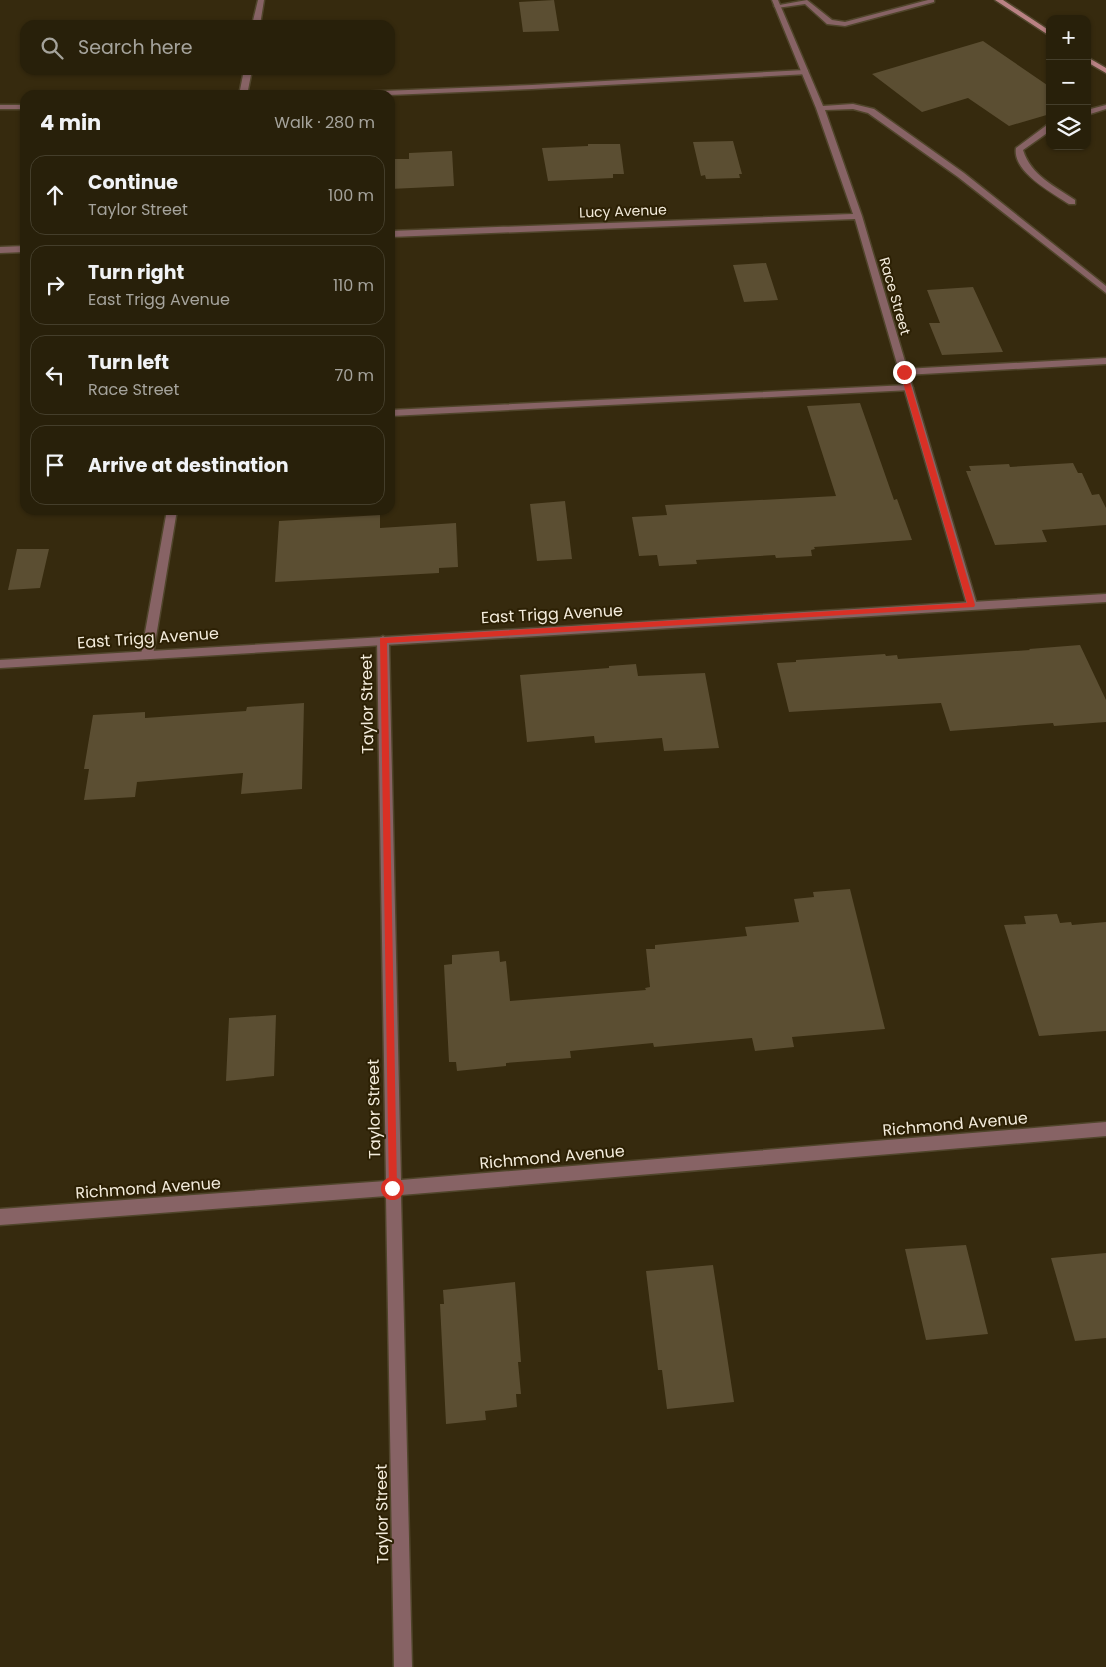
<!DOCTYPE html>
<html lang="en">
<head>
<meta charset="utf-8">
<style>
  body { margin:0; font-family:Poppins,sans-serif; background:#342d18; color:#f1f3f6 }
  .controls { position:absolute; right:15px; top:15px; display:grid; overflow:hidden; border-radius:10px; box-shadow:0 1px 4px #0004 }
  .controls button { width:45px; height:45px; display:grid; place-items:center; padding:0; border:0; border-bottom:1px solid #443e2b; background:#28200a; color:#f1f3f6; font:25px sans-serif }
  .stop { position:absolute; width:15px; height:15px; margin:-11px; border:4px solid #d93025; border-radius:50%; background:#fff }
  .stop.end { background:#d93025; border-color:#fff; box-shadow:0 1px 5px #0008 }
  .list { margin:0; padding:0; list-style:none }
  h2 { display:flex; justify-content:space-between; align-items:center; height:65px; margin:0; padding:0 20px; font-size:21px }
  h2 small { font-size:16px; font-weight:400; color:#a5a39c }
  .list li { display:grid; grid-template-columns:32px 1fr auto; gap:15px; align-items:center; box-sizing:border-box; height:80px; margin:0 10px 10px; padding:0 10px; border:1px solid #443e2b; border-radius:15px }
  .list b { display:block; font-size:19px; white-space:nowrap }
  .list p { margin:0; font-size:16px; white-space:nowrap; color:#a5a39c }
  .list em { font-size:16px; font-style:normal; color:#a5a39c }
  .icon { flex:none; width:28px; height:28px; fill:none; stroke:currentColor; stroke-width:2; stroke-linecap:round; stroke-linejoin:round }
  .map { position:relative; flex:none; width:1106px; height:1667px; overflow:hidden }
  .search { position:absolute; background:#28200a; box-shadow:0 1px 4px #0004; left:20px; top:20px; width:375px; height:55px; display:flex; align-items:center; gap:12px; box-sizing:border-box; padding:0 18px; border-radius:15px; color:#a5a39c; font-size:19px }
  .panel { position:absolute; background:#28200a; box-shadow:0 1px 4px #0004; left:20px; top:90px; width:375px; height:425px; border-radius:15px }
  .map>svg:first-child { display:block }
</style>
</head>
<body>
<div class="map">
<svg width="1106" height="1667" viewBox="0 0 1106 1667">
  <rect width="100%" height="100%" fill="#362a0e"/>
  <!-- building -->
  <path fill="#5b4e32" d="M 554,0 L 559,31 L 523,32 L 519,2 Z
    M 983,41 L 1050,87 L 1050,114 L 1009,126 L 968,98 L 922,112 L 872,74 Z
    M 733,141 L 742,174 L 739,174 L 740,178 L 706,179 L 705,175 L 701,176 L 693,142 Z
    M 588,144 L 620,144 L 624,174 L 613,174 L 613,178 L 548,181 L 542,148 L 588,146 Z
    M 452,151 L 454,186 L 390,189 L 390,159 L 409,159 L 409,153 Z
    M 766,263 L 778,300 L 744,302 L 733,265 Z
    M 973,287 L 1003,352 L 942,355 L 929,323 L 940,323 L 927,290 Z
    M 860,403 L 894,500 L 897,499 L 912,540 L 814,547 L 815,549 L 811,550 L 812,556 L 776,558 L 775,555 L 696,560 L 697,564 L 659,566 L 657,555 L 639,556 L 632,517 L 667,515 L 665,505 L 836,496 L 807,406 Z
    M 1073,463 L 1078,473 L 1082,473 L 1092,495 L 1099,494 L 1106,508 L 1106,525 L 1042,530 L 1047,542 L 995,545 L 966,471 L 971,471 L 969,466 L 1009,464 L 1010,467 Z
    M 565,501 L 572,559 L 537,561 L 530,504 Z
    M 380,515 L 380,528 L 456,523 L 458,567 L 439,568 L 439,573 L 275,582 L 279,521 Z
    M 17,549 L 49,549 L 40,588 L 8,590 Z
    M 1080,645 L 1106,700 L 1106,722 L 1054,726 L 1053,723 L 950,731 L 941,703 L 789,712 L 777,663 L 796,662 L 796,660 L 885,654 L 886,656 L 897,655 L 898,659 L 1030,650 L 1029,649 Z
    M 636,664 L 638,676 L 705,673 L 719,748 L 664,751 L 662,738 L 595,743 L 594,736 L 527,742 L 520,675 L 609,668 L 609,666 Z
    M 304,703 L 302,789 L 241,794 L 243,773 L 137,782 L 135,797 L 84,800 L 89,769 L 84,769 L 93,715 L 145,712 L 145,718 L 246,711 L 247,707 Z
    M 850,889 L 885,1029 L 792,1037 L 794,1047 L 755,1051 L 752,1038 L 654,1047 L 653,1043 L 570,1051 L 571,1058 L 506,1063 L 506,1066 L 457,1071 L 456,1062 L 449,1062 L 444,965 L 452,964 L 452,955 L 499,951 L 500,962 L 506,961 L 510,1001 L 646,990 L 645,988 L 650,987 L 646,949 L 655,949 L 655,945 L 747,936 L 745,927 L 799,922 L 794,899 L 814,897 L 813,892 Z
    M 1057,914 L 1060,923 L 1071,922 L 1072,925 L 1106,922 L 1106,1031 L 1039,1036 L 1004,925 L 1026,924 L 1024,916 Z
    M 276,1015 L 274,1076 L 226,1081 L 229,1018 Z
    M 966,1245 L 988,1334 L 926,1340 L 905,1249 Z
    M 1106,1253 L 1106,1338 L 1075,1341 L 1051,1258 Z
    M 713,1265 L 734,1402 L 667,1409 L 662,1370 L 658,1370 L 646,1271 Z
    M 515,1282 L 521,1362 L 518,1362 L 521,1394 L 516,1394 L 517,1407 L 485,1411 L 486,1420 L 446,1424 L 440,1304 L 444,1304 L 443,1290 Z"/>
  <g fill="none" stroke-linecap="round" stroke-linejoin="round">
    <defs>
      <path id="service" d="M 807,0 L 832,20 L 845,22 L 928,0 L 934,0 L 934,2 L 845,26 L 827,24 L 805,4 L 777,8 L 774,6 Z
        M 805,70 L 808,70 L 808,74 L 532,89 L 389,95 L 328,95 L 332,93 L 532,85 Z
        M 0,105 L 25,105 L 25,109 L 0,109 Z
        M 1106,105 L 1106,109 L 1087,115 L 1087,110 Z
        M 1047,125 L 1050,125 L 1050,131 L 1023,150 C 1031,176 1055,186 1075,200 L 1075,204 L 1069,204 C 1053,193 1012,172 1016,148 Z
        M 1106,358 L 1106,364 L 904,375 L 899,372 L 904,369 Z
        M 908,385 L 913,388 L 911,390 L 390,416 L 390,410 Z"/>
      <path id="minor" d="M 258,0 L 264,0 L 260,25 L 252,25 Z
        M 772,0 L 778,0 L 823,106 L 853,104 L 874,109 L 964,173 L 1106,286 L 1106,293 L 958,177 L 868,113 L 853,109 L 825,110 L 862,216 L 977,605 L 976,608 L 972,609 L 967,605 L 855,219 L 390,237 L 390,231 L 853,214 L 816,108 Z
        M 244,70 L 252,70 L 247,95 L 239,95 Z
        M 25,246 L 25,252 L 0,253 L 0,247 Z
        M 167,510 L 177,510 L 153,655 L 147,659 L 141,655 Z
        M 383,636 L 389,640 L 401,1180 L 1106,1122 L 1106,1136 L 401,1195 L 412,1667 L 394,1667 L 386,1196 L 0,1225 L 0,1209 L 386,1181 L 377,640 Z"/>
      <path id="tertiary" d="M 1106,594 L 1106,602 L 0,668 L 0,660 Z"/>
      <path id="secondary" d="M 995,0 L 1003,0 L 1050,31 L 1050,36 Z
        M 1087,57 L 1106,68 L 1106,73 L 1087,62 Z"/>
    </defs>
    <!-- service casing -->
    <use href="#service" stroke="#50452b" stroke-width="3"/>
    <!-- minor casing -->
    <use href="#minor" stroke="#50452b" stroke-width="3"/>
    <!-- tertiary casing -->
    <use href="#tertiary" stroke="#50452b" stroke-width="3"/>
    <!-- secondary casing -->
    <use href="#secondary" stroke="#50452b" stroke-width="3"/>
    <!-- service -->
    <use href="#service" fill="#876365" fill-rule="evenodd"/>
    <!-- minor -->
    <use href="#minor" fill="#876365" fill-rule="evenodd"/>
    <!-- tertiary -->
    <use href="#tertiary" fill="#876365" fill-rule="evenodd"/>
    <!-- secondary -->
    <use href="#secondary" fill="#ba8284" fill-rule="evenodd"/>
  </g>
  <!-- route -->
  <path fill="#d93025" d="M 904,370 L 907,372 L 975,605 L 974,607 L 387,643 L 397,1188 L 392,1192 L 389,1191 L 380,638 L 967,603 L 900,372 Z"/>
  <g text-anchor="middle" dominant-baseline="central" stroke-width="4" stroke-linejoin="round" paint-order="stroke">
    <!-- far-street labels -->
    <g font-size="14" fill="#f3ebdb" stroke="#2c2004">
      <text transform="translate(623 211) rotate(-2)">Lucy Avenue</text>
      <text transform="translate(895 296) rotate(74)">Race Street</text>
    </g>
    <!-- street labels -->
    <g font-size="16" fill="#f3ebdb" stroke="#2c2004">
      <text transform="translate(552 614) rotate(-3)">East Trigg Avenue</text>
      <text transform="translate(148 638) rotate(-4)">East Trigg Avenue</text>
      <text transform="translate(367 704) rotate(-91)">Taylor Street</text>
      <text transform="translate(374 1109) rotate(-91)">Taylor Street</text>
      <text transform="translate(955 1124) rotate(-5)">Richmond Avenue</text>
      <text transform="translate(552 1157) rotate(-5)">Richmond Avenue</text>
      <text transform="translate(148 1188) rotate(-4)">Richmond Avenue</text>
      <text transform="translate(382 1514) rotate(-91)">Taylor Street</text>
    </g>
  </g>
</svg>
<div class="controls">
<button>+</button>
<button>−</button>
<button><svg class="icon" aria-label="layers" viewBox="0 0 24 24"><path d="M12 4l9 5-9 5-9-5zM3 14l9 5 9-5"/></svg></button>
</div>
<div class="stop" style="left:392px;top:1188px"></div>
<div class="stop end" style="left:904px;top:372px"></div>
<div class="search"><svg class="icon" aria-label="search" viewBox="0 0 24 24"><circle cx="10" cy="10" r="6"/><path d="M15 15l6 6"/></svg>Search here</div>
<section class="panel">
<h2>4 min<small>Walk · 280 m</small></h2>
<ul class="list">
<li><svg class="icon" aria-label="ahead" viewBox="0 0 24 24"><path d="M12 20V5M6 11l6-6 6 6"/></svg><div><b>Continue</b><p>Taylor Street</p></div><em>100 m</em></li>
<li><svg class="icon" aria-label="right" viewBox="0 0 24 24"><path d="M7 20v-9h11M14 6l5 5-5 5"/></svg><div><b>Turn right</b><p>East Trigg Avenue</p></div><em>110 m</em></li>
<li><svg class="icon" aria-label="left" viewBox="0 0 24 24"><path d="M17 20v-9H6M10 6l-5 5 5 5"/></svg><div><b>Turn left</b><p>Race Street</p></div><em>70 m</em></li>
<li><svg class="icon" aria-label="arrive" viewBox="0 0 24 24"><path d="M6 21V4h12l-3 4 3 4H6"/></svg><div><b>Arrive at destination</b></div></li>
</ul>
</section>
</div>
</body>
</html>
